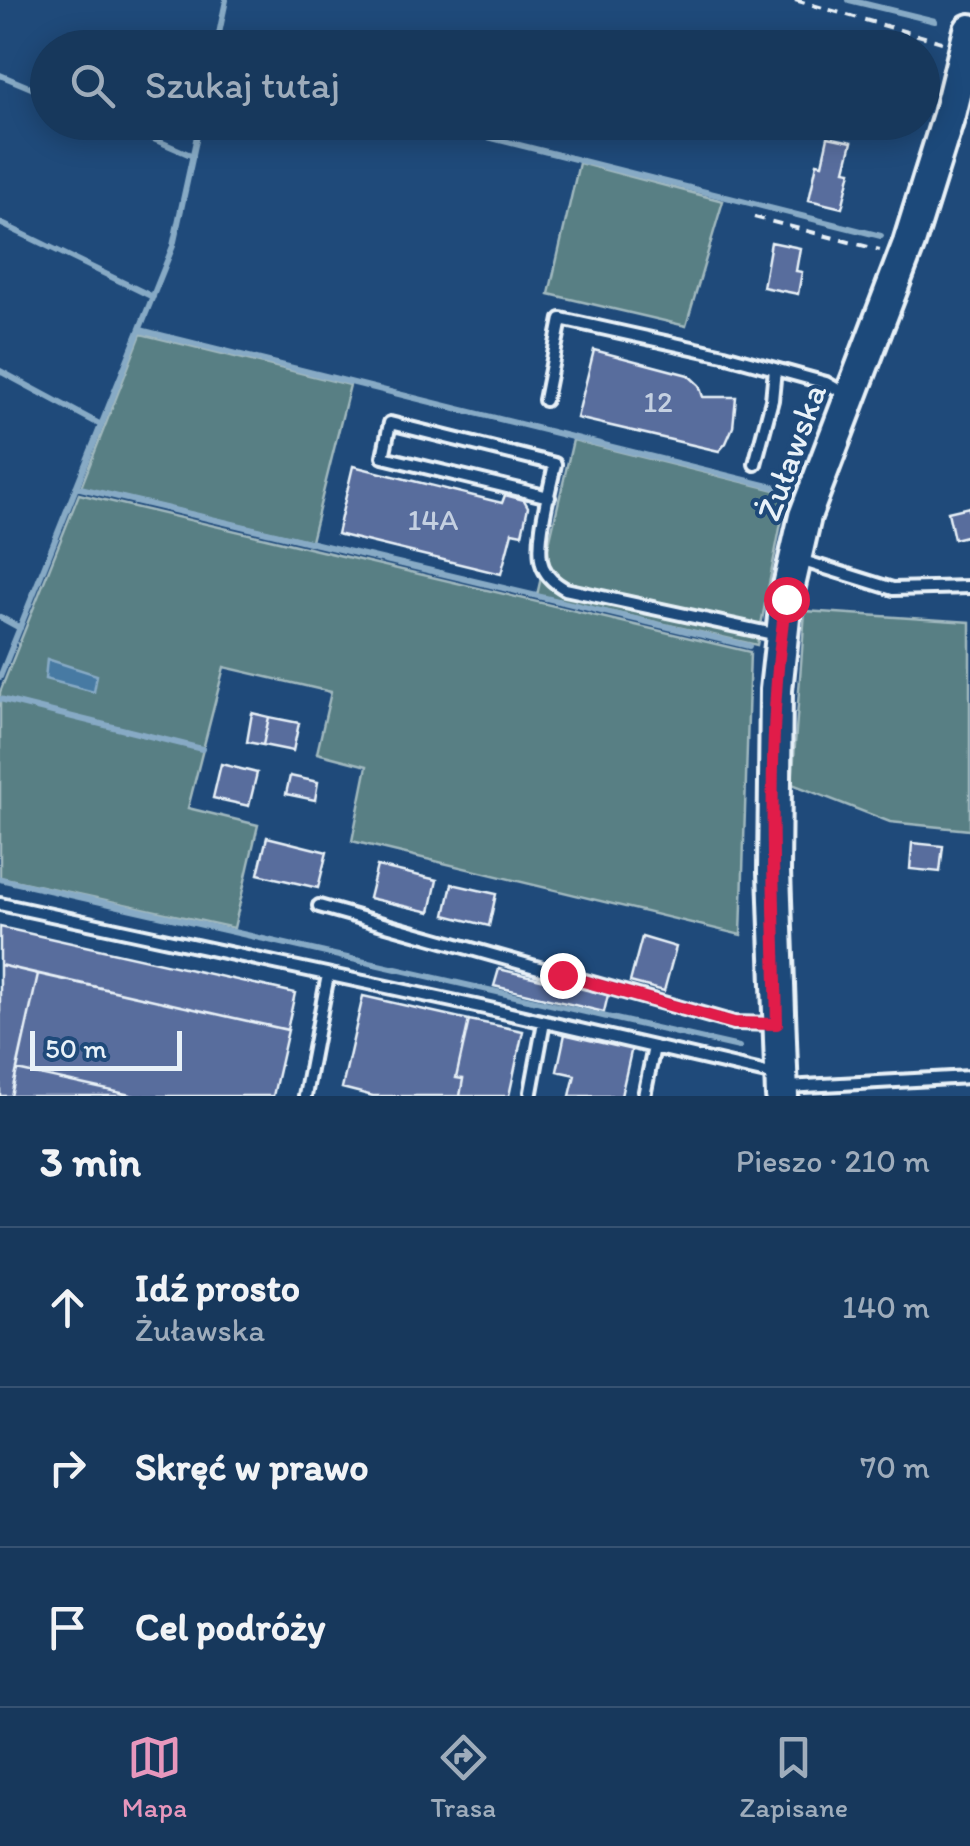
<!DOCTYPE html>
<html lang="pl">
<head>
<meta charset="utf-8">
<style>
  body { margin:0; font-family:Itim,sans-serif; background:#203f62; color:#f1f3f6 }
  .scale { position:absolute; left:30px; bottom:25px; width:152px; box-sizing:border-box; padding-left:10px; border:5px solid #e8f1f8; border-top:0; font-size:28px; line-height:35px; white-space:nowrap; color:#e8f1f8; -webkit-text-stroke:8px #1f4a7a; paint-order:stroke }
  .stop { position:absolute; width:30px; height:30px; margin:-22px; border:8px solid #e11d48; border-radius:50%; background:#fff }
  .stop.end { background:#e11d48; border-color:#fff; box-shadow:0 2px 10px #0008 }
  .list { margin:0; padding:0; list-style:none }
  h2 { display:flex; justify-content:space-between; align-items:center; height:130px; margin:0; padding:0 40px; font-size:42px }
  h2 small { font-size:32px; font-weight:400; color:#9eacbb }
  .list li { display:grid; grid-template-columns:65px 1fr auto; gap:30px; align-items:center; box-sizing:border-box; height:160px; padding:0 40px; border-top:2px solid #365272 }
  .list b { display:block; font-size:38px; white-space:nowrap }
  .list p { margin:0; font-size:32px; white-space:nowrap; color:#9eacbb }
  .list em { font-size:32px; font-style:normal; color:#9eacbb }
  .icon { flex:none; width:55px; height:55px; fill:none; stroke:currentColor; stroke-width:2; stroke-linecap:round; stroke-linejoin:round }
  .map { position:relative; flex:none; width:970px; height:1096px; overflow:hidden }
  .search { position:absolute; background:#17385c; box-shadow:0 5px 25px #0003; left:30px; right:30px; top:30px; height:110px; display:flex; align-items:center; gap:25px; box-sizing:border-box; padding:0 35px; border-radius:55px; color:#9eacbb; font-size:38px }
  .sheet { height:610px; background:#17385c }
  nav { display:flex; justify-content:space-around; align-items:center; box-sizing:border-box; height:140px; border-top:2px solid #365272; background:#17385c; font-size:28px; color:#9eacbb }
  nav a { display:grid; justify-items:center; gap:5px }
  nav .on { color:#e797bd }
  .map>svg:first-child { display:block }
</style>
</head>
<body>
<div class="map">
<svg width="970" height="1096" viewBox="0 0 970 1096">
  <rect width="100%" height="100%" fill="#1f4a7a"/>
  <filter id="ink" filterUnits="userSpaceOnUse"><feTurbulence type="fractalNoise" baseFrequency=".01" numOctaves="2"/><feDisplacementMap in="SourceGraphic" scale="20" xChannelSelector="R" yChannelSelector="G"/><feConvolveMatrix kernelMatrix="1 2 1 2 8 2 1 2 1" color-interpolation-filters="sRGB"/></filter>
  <g filter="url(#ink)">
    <!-- green -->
    <path fill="#597f84" stroke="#a0b8be" stroke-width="2.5" d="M 579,163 L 723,201 L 686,326 L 549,294 Z
      M 141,334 L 350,385 L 311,541 L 81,487 Z
      M 573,440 L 787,493 L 757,645 L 537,595 Z
      M 79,494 L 750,652 L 741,935 L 352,841 L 367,766 L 317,753 L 331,692 L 224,667 L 188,808 L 258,825 L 234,928 L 0,877 L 0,692 Z
      M 805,611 L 970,622 L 970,830 L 890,822 L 792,784 Z"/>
    <!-- water -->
    <path fill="#467aa3" stroke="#87aac5" stroke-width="2.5" d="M 47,659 L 97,675 L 94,692 L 45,679 Z"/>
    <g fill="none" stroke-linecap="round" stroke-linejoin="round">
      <!-- stream -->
      <path stroke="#87aac5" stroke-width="6" d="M 849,0 L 935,21
        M 216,48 L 226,0
        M 0,75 L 48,95
        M 114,122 L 193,156
        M 428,122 L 881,236
        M 0,223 L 153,297
        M 140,330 L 782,489
        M 0,371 L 101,425
        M 76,487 L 749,646
        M 0,617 L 20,628
        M 0,677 L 173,246 L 200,122
        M 0,699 L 202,749
        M 0,879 L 739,1047"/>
    </g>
    <!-- building -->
    <path fill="#596d9d" stroke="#e8f1f8" stroke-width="2.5" d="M 828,137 L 852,142 L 845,170 L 851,171 L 842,208 L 809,200 L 817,163 L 822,164 Z
      M 771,242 L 800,248 L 796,271 L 802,272 L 798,294 L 763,287 Z
      M 594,350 L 688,375 L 699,385 L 703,397 L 736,397 L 733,427 L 726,443 L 719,451 L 577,418 Z
      M 353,466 L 502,503 L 505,495 L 524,500 L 528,507 L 522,534 L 512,532 L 501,574 L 337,534 Z
      M 969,507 L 970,535 L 954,539 L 948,512 Z
      M 252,713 L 269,717 L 263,745 L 247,742 Z
      M 269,717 L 299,723 L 293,751 L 263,745 Z
      M 221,764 L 257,773 L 249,806 L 213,798 Z
      M 290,776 L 318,782 L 315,800 L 286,794 Z
      M 267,837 L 327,852 L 318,888 L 258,874 Z
      M 912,843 L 943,846 L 940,872 L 910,869 Z
      M 377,866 L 437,880 L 430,912 L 369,898 Z
      M 452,884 L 496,894 L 489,926 L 445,915 Z
      M 0,927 L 295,993 L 287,1030 L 0,965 Z
      M 642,937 L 676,947 L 664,991 L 630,982 Z
      M 0,965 L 38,974 L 11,1096 L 0,1096 Z
      M 499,969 L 608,995 L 604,1012 L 494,986 Z
      M 38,974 L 288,1030 L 273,1096 L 135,1096 L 17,1070 Z
      M 363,996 L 469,1020 L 456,1078 L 463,1079 L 460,1096 L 373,1096 L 342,1088 Z
      M 469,1020 L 523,1031 L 509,1096 L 460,1096 L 463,1079 L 456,1078 Z
      M 565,1034 L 632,1047 L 621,1096 L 570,1096 L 575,1075 L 557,1071 Z
      M 17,1070 L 135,1096 L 11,1096 Z"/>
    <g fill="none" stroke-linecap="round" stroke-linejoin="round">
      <defs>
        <path id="lane" d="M 545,400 L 561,319 L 724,355 L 826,383 L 847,395
          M 755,464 L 772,400 L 775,369
          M 549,497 L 383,457 L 390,423 L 555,464 C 550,489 534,544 543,567 C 548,578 555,583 565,589 L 778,635
          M 800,560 L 893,589 L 970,587
          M 0,904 L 485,1008 L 775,1075
          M 319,906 L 734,1023 L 777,1024
          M 786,1087 L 970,1077
          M 531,1092 L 544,1022
          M 305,1096 L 328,975
          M 644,1096 L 654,1047"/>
        <path id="secondary" d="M 782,1096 L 774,872 L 776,690 L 786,599 L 805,516 L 909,243 L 949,115 L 970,30"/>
      </defs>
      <!-- lane casing -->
      <use href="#lane" stroke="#e8f1f8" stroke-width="18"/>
      <!-- secondary casing -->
      <use href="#secondary" stroke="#e8f1f8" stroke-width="38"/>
      <!-- path -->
      <path stroke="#e8f1f8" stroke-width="4" stroke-dasharray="10 8" stroke-linecap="butt" d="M 795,0 L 942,42
        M 754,217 L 880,250"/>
      <!-- lane -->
      <use href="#lane" stroke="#1f4a7a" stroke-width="10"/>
      <!-- secondary -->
      <use href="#secondary" stroke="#1f4a7a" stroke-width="30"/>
    </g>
  </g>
  <g fill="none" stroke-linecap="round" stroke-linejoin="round" filter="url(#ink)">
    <!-- route -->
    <path stroke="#e11d48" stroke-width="12" d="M 562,975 L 734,1023 L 777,1024 C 774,883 765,739 786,599"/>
  </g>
  <g text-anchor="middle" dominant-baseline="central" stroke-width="8" stroke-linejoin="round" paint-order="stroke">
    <!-- number labels -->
    <g font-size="30" fill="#c4d0e1">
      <text x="658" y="401">12</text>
      <text x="433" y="519">14A</text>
    </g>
    <!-- street labels -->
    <g font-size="35" fill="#e8f1f8" stroke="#1f4a7a">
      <text transform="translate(791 452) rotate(-70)">Żuławska</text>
    </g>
  </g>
</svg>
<div class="scale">50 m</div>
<div class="stop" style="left:786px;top:599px"></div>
<div class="stop end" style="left:562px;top:975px"></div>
<div class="search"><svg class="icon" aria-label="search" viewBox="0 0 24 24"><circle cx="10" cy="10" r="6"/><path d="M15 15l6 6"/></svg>Szukaj tutaj</div>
</div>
<section class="sheet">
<h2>3 min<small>Pieszo · 210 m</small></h2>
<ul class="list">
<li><svg class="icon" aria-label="ahead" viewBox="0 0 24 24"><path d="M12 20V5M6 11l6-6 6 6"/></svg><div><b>Idź prosto</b><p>Żuławska</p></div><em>140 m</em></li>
<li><svg class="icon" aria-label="right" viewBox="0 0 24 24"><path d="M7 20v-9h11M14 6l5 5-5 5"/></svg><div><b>Skręć w prawo</b></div><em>70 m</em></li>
<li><svg class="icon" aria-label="arrive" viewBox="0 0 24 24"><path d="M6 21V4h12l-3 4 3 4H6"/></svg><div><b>Cel podróży</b></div></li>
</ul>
</section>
<nav>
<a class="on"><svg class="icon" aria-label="map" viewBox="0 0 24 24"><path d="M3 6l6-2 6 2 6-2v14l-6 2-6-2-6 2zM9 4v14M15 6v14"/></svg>Mapa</a>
<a><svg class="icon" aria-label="directions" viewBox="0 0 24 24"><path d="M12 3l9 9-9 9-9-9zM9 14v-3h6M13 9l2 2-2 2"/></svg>Trasa</a>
<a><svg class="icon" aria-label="saved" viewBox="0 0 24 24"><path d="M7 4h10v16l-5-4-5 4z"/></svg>Zapisane</a>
</nav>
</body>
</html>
